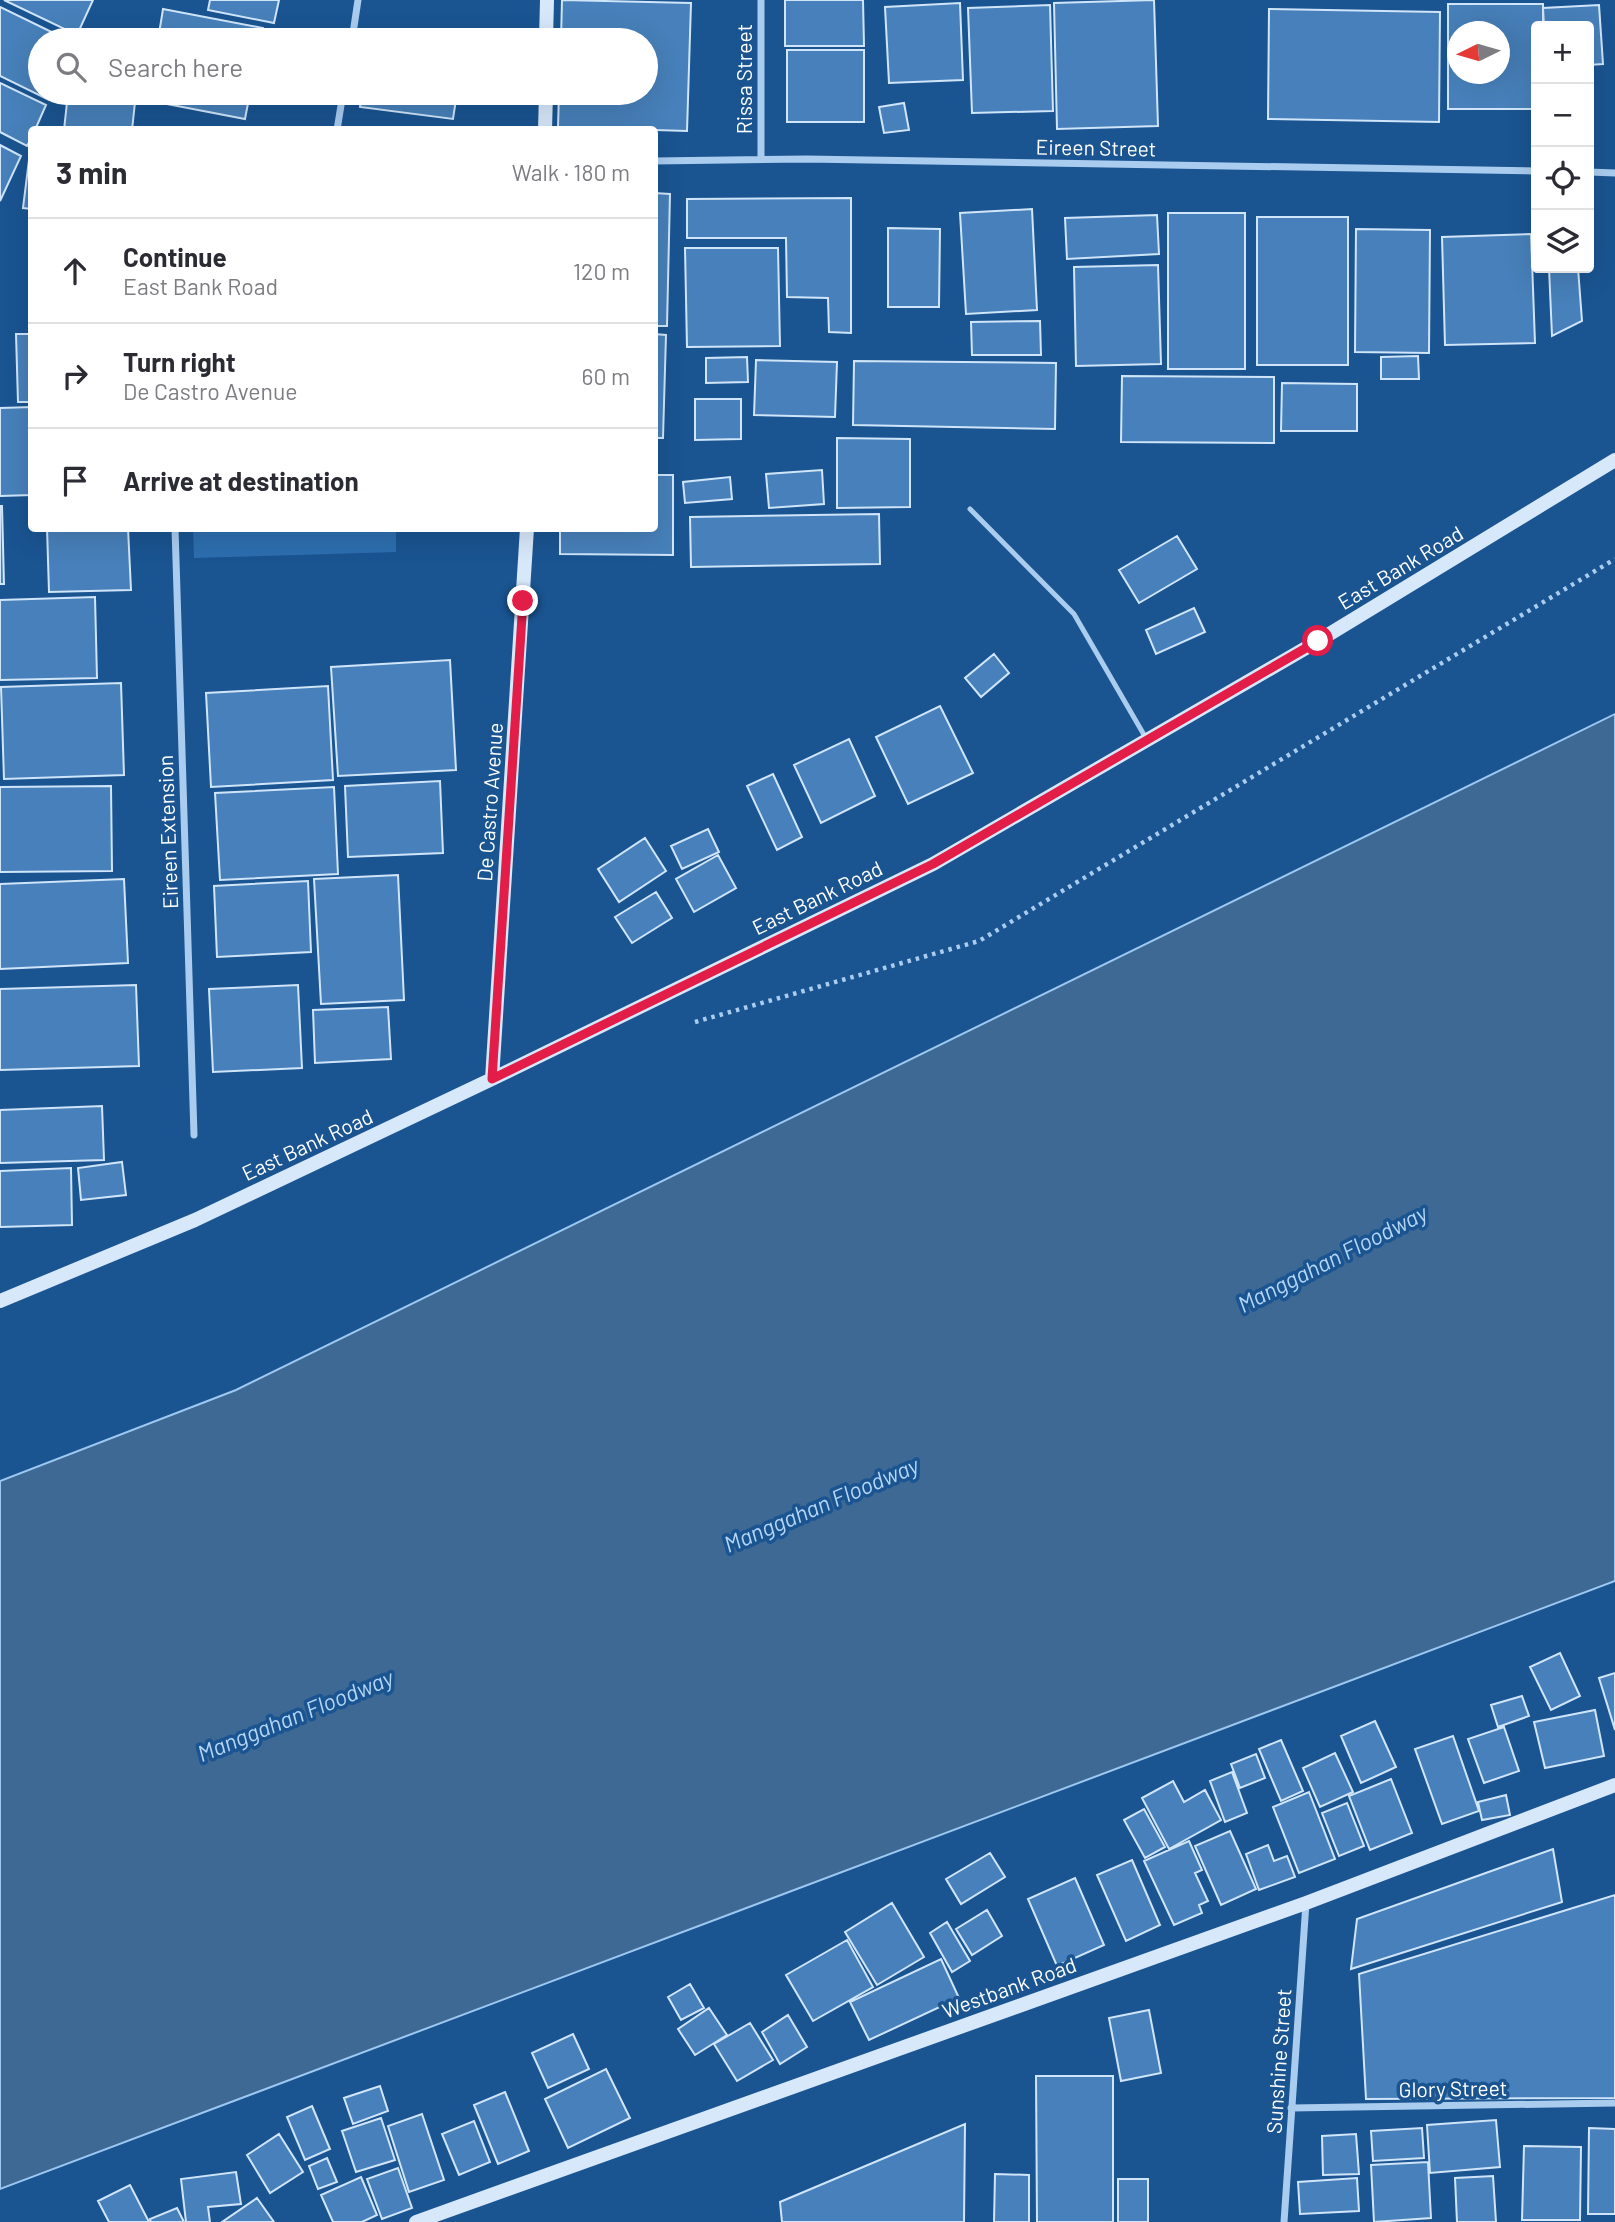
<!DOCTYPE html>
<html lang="en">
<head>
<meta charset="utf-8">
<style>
  body { margin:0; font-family:Barlow,sans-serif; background:#f7f7f7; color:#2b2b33 }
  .controls { position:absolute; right:21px; top:21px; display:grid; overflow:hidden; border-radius:7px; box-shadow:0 7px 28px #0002 }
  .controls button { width:63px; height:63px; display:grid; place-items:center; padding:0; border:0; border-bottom:2px solid #e1e1e2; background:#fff; color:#2b2b33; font:35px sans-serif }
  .compass { position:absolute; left:1447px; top:21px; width:63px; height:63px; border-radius:50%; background:#fff; box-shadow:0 7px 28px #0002; rotate:265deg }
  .stop { position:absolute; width:21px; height:21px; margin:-16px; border:5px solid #e11d48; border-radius:50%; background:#fff }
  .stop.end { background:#e11d48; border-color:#fff; box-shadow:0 2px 7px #0008 }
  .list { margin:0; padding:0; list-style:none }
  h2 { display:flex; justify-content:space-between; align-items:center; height:91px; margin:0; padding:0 28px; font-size:30px }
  h2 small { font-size:23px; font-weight:400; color:#7c7c81 }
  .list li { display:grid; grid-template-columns:46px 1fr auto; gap:21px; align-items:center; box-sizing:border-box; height:105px; padding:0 28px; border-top:2px solid #e1e1e2 }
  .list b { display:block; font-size:26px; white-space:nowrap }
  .list p { margin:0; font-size:23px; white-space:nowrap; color:#7c7c81 }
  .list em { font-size:23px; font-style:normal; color:#7c7c81 }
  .icon { flex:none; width:38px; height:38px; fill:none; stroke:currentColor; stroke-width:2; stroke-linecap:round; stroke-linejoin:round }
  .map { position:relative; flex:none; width:1615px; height:2222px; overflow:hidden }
  .search { position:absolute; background:#fff; box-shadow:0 7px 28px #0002; left:28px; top:28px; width:630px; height:77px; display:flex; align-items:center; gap:18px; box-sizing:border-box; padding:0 24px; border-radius:38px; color:#7c7c81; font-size:26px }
  .panel { position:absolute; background:#fff; box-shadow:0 7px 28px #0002; left:28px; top:126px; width:630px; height:406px; border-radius:7px }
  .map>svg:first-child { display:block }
</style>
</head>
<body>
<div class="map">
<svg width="1615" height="2222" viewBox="0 0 1615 2222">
  <rect width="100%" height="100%" fill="#1a5491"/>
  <!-- green -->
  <path fill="#2d6eaf" d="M 193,529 L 396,529 L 396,552 L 194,558 Z"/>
  <!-- water -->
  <path fill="#3f6995" stroke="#9cc8f1" stroke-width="2" d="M 1615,714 L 1615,1581 L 0,2189 L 0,1481 L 236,1390 Z"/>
  <!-- building -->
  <path fill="#4780ba" stroke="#d0e5fa" stroke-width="2" fill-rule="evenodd" d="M 4,0 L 93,0 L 77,35 Z
    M 210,0 L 279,0 L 274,23 L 208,10 Z
    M 562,0 L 691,3 L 687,131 L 558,127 L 559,93 L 646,93 L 646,40 L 561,40 Z
    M 785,0 L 863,0 L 864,46 L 785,46 Z
    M 1154,0 L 1158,126 L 1057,129 L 1054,3 Z
    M 960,3 L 963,80 L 889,83 L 885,7 Z
    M 1448,4 L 1543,4 L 1543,26 L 1536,26 L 1536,109 L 1448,109 ZM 1458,32 L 1500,32 L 1500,74 L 1458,74 Z
    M 1050,5 L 1053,111 L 972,113 L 968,8 Z
    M 1599,5 L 1603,64 L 1589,65 L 1589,26 L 1544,26 L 1543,8 Z
    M 0,7 L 68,40 L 40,40 L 40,93 L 53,93 L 49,100 L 0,76 Z
    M 163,9 L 263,28 L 260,40 L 158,40 Z
    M 1269,9 L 1440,12 L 1439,122 L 1268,119 Z
    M 369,33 L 431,40 L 368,40 Z
    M 787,50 L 864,50 L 864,122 L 787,122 Z
    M 0,83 L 46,105 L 35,130 L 32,130 L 32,137 L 27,146 L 0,132 Z
    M 68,93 L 136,93 L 132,130 L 64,130 Z
    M 148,93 L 250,93 L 245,119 L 146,100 Z
    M 362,93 L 457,93 L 453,119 L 360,107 Z
    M 904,103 L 909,130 L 884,133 L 879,107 Z
    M 31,144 L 32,144 L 32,209 L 23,208 Z
    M 0,145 L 21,156 L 0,201 Z
    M 654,193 L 670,194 L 667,326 L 654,326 Z
    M 851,198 L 851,333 L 829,332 L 828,298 L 787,297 L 786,238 L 687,238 L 687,199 Z
    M 1032,209 L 1037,310 L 966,314 L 960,213 Z
    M 1168,213 L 1245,213 L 1245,369 L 1168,369 Z
    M 1157,215 L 1159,254 L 1067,259 L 1065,218 Z
    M 1257,217 L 1348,217 L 1348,365 L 1257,365 Z
    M 888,228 L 940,229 L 939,307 L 888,307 Z
    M 1356,229 L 1430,230 L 1429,353 L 1355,352 Z
    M 1531,234 L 1535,343 L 1445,345 L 1442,237 Z
    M 685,248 L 778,248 L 780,346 L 687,347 Z
    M 1158,265 L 1161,364 L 1076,366 L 1074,267 Z
    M 1549,268 L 1578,268 L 1582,321 L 1552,336 Z
    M 1040,321 L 1041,355 L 972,355 L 971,322 Z
    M 16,334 L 32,334 L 32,402 L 18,402 Z
    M 654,334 L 666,335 L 663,438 L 654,438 Z
    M 1418,356 L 1419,379 L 1381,379 L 1381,357 Z
    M 747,357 L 748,382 L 706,383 L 706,358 Z
    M 756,360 L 837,362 L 835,417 L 754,415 Z
    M 854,361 L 1056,363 L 1055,429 L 853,425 Z
    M 1122,376 L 1274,377 L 1274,443 L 1121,442 Z
    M 1282,383 L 1357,384 L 1357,431 L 1281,431 Z
    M 695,399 L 741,399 L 741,439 L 695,440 Z
    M 32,407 L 32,495 L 0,496 L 0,408 Z
    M 837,438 L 910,439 L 910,507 L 837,508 Z
    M 822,470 L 824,504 L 769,508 L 766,474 Z
    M 654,475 L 673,475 L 673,555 L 560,554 L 560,528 L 654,528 Z
    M 730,477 L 732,499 L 685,503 L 683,482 Z
    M 0,506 L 2,506 L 4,584 L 0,584 Z
    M 879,514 L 880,564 L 691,567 L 690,517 Z
    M 47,528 L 128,528 L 131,590 L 49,592 Z
    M 1177,536 L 1197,569 L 1139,603 L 1119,570 Z
    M 95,597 L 97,678 L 0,680 L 0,600 Z
    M 1194,608 L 1205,632 L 1156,654 L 1146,630 Z
    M 994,654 L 1009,673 L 981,697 L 965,678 Z
    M 450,660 L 456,770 L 338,776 L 331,667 Z
    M 121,683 L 124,775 L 4,779 L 1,687 Z
    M 328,686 L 333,780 L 211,787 L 206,693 Z
    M 940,706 L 973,773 L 908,804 L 876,737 Z
    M 849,739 L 875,796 L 821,823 L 794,765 Z
    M 773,774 L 802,837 L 777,850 L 747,786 Z
    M 440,781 L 443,853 L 348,857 L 345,786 Z
    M 111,786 L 112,871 L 0,872 L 0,787 Z
    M 334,787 L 338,874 L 220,880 L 215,793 Z
    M 708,829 L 719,852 L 682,869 L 671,846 Z
    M 645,838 L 666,871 L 619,902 L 598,869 Z
    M 718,855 L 736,888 L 694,912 L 676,879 Z
    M 398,875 L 404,1000 L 321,1004 L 314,879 Z
    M 124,879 L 128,963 L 0,969 L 0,884 Z
    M 308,881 L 311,952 L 217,957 L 214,886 Z
    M 656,892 L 672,918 L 632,943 L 615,917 Z
    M 136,985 L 139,1066 L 0,1070 L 0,989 Z
    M 298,985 L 302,1068 L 213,1072 L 209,989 Z
    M 388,1007 L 391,1059 L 315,1063 L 313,1010 Z
    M 102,1106 L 104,1160 L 0,1163 L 0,1110 Z
    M 122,1162 L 126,1195 L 81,1200 L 78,1168 Z
    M 71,1168 L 72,1225 L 0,1227 L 0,1171 Z
    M 1560,1653 L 1580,1696 L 1551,1710 L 1530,1667 Z
    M 1615,1673 L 1615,1730 L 1599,1678 Z
    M 1522,1696 L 1529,1716 L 1498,1727 L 1491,1705 Z
    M 1595,1710 L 1604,1756 L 1545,1768 L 1534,1722 Z
    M 1375,1721 L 1396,1767 L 1361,1783 L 1341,1736 Z
    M 1504,1727 L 1519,1771 L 1484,1783 L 1468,1739 Z
    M 1453,1736 L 1479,1811 L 1442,1824 L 1415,1749 Z
    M 1281,1740 L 1303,1791 L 1281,1801 L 1259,1749 Z
    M 1335,1753 L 1353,1792 L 1320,1807 L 1303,1768 Z
    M 1256,1754 L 1265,1778 L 1240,1788 L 1231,1764 Z
    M 1232,1772 L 1247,1813 L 1225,1822 L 1210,1781 Z
    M 1391,1779 L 1412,1833 L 1370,1850 L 1349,1796 Z
    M 1173,1781 L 1184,1802 L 1205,1790 L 1221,1820 L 1169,1849 L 1142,1798 Z
    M 1309,1792 L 1335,1859 L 1299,1873 L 1273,1807 Z
    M 1506,1795 L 1510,1815 L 1482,1820 L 1478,1802 Z
    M 1347,1803 L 1364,1846 L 1339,1856 L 1322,1813 Z
    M 1144,1809 L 1165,1847 L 1145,1858 L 1124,1820 Z
    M 1230,1831 L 1256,1889 L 1221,1905 L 1195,1846 Z
    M 1189,1841 L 1202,1870 L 1195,1873 L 1208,1901 L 1199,1905 L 1202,1913 L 1174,1925 L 1144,1861 Z
    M 1268,1845 L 1274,1861 L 1287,1856 L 1295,1877 L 1259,1890 L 1246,1854 Z
    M 1553,1849 L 1562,1902 L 1351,1969 L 1357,1919 Z
    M 990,1853 L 1005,1877 L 961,1904 L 946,1879 Z
    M 1132,1860 L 1160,1925 L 1126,1941 L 1097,1875 Z
    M 1075,1878 L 1104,1945 L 1057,1966 L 1028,1899 Z
    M 1615,1895 L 1615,2098 L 1366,2099 L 1359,1974 Z
    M 892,1903 L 924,1957 L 877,1985 L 845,1932 Z
    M 987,1910 L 1002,1936 L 972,1955 L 956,1929 Z
    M 947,1922 L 970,1961 L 952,1972 L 930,1933 Z
    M 847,1940 L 873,1987 L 813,2021 L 786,1975 Z
    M 941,1959 L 959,1998 L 869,2040 L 850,2002 Z
    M 690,1984 L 704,2008 L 681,2020 L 668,1997 Z
    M 709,2008 L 727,2035 L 695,2055 L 678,2029 Z
    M 1149,2010 L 1161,2073 L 1121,2081 L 1109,2018 Z
    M 788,2015 L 807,2047 L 780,2064 L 762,2032 Z
    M 750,2023 L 773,2060 L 737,2081 L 714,2044 Z
    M 573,2034 L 589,2069 L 548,2088 L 532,2053 Z
    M 606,2069 L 630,2118 L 568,2148 L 545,2099 Z
    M 1036,2076 L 1113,2076 L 1113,2222 L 1037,2222 Z
    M 380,2086 L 388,2111 L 353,2124 L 344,2098 Z
    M 505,2092 L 529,2151 L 498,2164 L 474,2105 Z
    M 312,2106 L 330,2149 L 305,2160 L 287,2117 Z
    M 422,2114 L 444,2180 L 409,2192 L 388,2126 Z
    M 381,2118 L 395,2160 L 356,2172 L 342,2131 Z
    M 1496,2120 L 1500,2167 L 1430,2173 L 1427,2125 Z
    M 474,2121 L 490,2162 L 459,2175 L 442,2134 Z
    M 965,2124 L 964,2222 L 782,2222 L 780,2202 Z
    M 1422,2128 L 1424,2158 L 1373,2161 L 1371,2131 Z
    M 1589,2128 L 1615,2129 L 1615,2214 L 1588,2214 Z
    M 279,2134 L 303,2172 L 270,2193 L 247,2155 Z
    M 1356,2134 L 1359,2174 L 1323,2175 L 1322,2136 Z
    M 1524,2146 L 1581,2147 L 1580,2220 L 1522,2220 Z
    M 327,2158 L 337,2182 L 318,2189 L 309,2166 Z
    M 1428,2162 L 1431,2218 L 1374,2222 L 1371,2165 Z
    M 398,2168 L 412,2208 L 382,2219 L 367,2179 Z
    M 236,2172 L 241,2204 L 208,2207 L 210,2222 L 186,2222 L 181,2179 Z
    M 995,2174 L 1029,2175 L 1029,2222 L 994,2222 Z
    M 1493,2176 L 1496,2222 L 1457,2222 L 1455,2178 Z
    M 361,2177 L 377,2215 L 362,2222 L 333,2222 L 321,2195 Z
    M 1357,2178 L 1359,2211 L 1300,2214 L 1298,2182 Z
    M 1118,2179 L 1148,2179 L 1148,2222 L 1118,2222 Z
    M 130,2185 L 149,2222 L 109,2222 L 98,2201 Z
    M 257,2198 L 274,2222 L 222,2222 Z
    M 177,2208 L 184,2222 L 151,2222 L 150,2219 Z"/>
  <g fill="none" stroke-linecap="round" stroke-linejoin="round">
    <!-- path -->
    <path stroke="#a9ccef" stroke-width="4.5" stroke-dasharray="3.5 5" stroke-linecap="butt" d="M 695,1022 L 979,941 L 1615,559"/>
    <!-- lane -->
    <path stroke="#a9ccef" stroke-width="5" d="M 970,509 L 1074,614 L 1147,740"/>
    <!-- street -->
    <path stroke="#a9ccef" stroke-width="7" d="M 352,40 L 358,0
      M 337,130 L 343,93
      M 761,159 L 761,0
      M 654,161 L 807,159 L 1536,171
      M 1589,172 L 1615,173
      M 175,528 L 194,1135
      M 1291,2108 L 1615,2103
      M 1284,2222 L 1306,1903"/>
    <!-- secondary -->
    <path stroke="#d7e8fa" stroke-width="14" d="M 546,40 L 547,0
      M 545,130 L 546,93
      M 492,1079 L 527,528
      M 0,1301 L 195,1220 L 492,1079 L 933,864 L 1318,641 L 1615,460
      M 416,2222 L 1306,1903 L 1615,1785"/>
  </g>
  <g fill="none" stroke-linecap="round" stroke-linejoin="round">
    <!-- route -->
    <path stroke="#e11d48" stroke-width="9" d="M 523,601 L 492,1079 L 933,864 L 1318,641"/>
  </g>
  <g text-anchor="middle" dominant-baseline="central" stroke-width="7" stroke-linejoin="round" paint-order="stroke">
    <!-- street labels -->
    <g font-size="21" fill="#fff" stroke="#1a5491">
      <text transform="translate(743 79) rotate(-90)">Rissa Street</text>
      <text transform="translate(1096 147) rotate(1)">Eireen Street</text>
      <text transform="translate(1400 567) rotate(-31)">East Bank Road</text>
      <text transform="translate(489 802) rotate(-86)">De Castro Avenue</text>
      <text transform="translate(167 832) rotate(-92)">Eireen Extension</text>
      <text transform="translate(817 897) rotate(-26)">East Bank Road</text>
      <text transform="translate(307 1144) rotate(-25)">East Bank Road</text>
      <text transform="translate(1009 1987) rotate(-20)">Westbank Road</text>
      <text transform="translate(1278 2061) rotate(-86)">Sunshine Street</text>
      <text transform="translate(1453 2088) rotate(-1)">Glory Street</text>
    </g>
    <!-- water labels -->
    <g font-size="23" font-style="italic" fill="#b5d6f6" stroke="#1a5491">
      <text transform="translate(1332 1258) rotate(-27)">Manggahan Floodway</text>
      <text transform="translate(821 1504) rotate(-23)">Manggahan Floodway</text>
      <text transform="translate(295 1715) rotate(-22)">Manggahan Floodway</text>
    </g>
  </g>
</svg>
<div class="controls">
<button>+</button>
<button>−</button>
<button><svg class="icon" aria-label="locate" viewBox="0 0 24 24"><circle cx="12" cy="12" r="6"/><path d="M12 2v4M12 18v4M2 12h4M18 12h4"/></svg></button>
<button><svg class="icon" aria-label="layers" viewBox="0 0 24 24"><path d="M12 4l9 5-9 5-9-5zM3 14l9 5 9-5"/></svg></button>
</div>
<svg class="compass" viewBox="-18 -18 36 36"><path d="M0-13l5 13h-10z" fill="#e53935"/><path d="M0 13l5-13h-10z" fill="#7c7c81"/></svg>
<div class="stop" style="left:1318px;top:641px"></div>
<div class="stop end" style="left:523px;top:601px"></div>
<div class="search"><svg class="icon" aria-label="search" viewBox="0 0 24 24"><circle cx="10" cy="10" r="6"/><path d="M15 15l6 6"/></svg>Search here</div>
<section class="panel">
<h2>3 min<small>Walk · 180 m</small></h2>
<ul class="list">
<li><svg class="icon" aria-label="ahead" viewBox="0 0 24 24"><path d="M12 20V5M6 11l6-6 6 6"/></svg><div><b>Continue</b><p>East Bank Road</p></div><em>120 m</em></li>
<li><svg class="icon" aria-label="right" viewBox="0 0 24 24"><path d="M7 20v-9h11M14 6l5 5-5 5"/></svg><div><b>Turn right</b><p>De Castro Avenue</p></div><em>60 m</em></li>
<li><svg class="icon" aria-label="arrive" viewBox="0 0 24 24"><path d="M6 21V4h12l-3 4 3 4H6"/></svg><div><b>Arrive at destination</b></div></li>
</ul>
</section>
</div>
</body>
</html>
